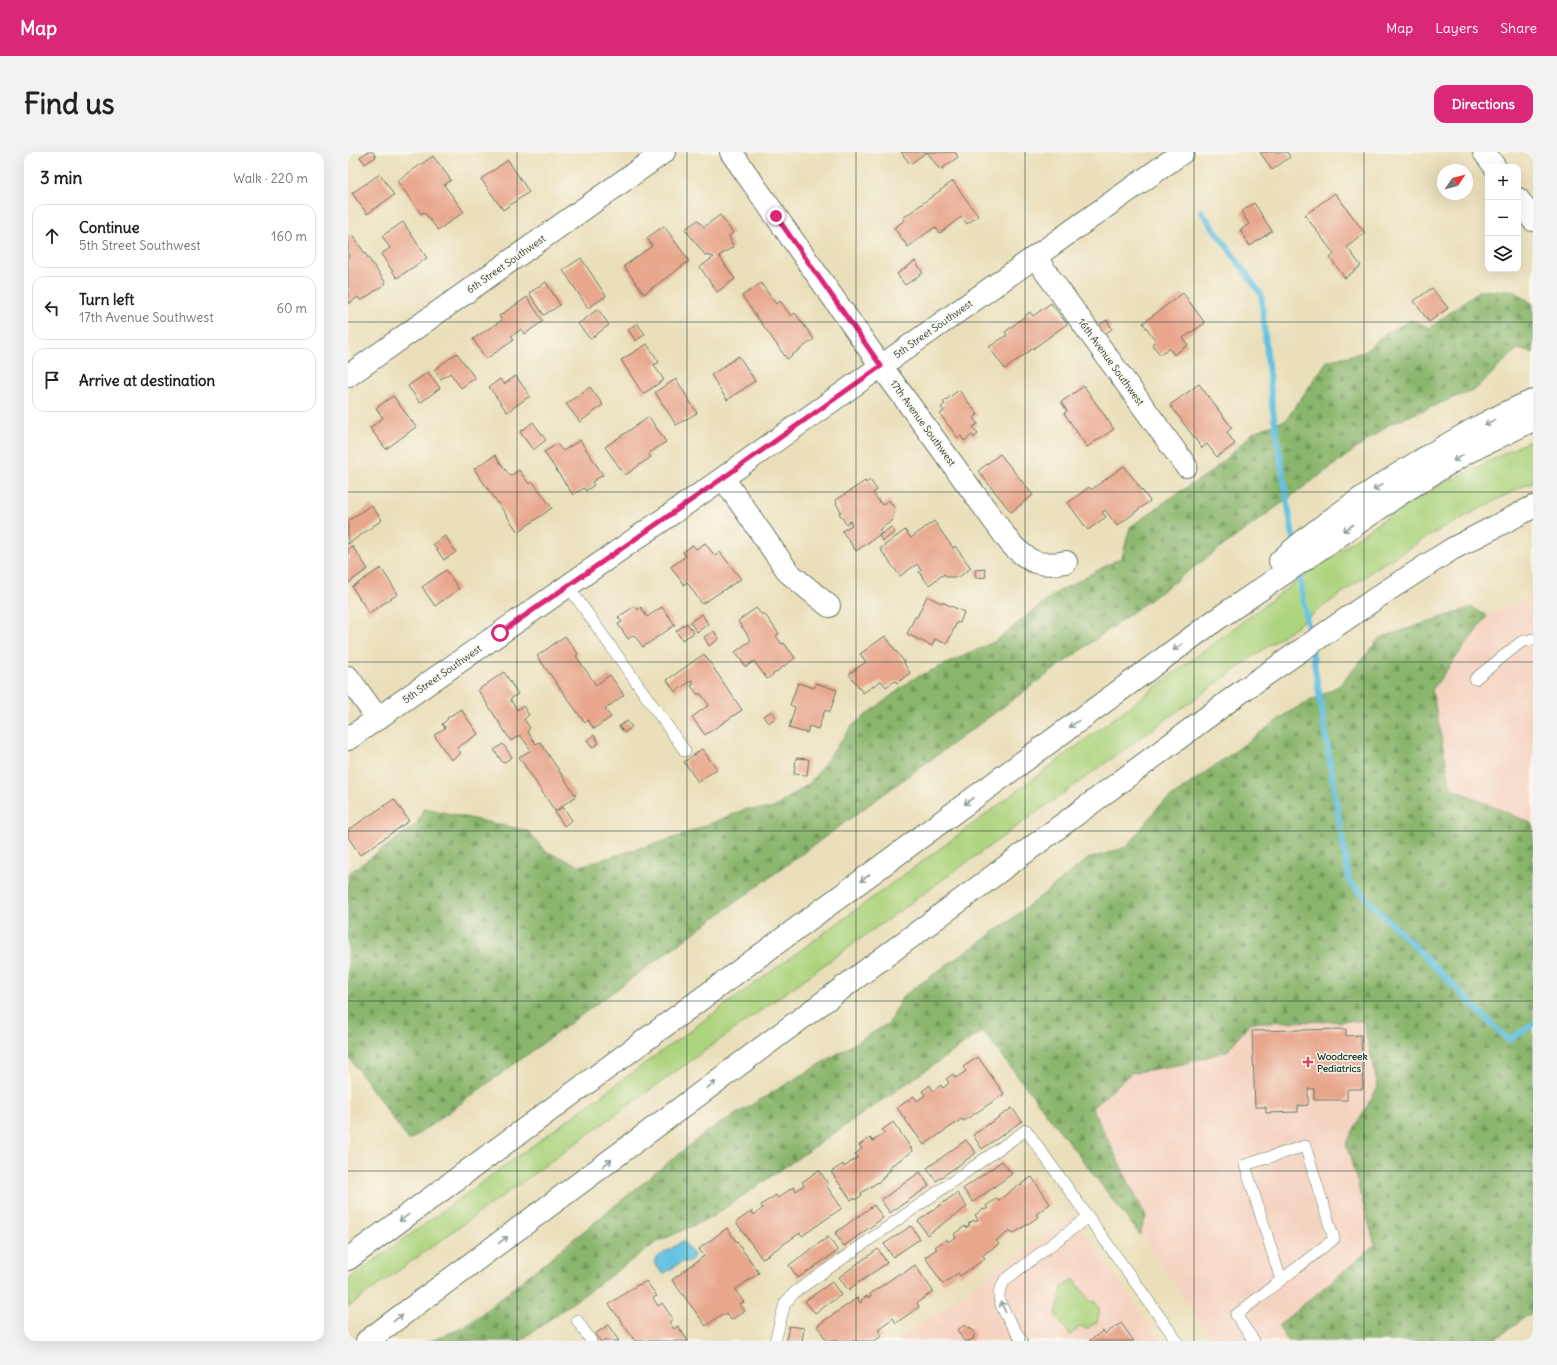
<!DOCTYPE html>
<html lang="en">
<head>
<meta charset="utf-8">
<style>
  body { margin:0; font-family:Delius,sans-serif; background:#f2f2f2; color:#202124 }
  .controls { position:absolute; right:12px; top:12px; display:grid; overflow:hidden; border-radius:8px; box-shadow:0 4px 16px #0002 }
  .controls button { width:36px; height:36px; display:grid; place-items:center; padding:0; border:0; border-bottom:1px solid #e0e0e0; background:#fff; color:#202124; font:20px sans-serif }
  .compass { position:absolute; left:1089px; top:12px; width:36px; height:36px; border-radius:50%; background:#fff; box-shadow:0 4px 16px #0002; rotate:55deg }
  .stop { position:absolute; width:12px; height:12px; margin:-9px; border:3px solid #db2777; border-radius:50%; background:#fff }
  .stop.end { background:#db2777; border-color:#fff; box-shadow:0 1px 4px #0008 }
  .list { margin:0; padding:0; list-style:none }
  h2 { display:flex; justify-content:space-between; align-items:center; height:52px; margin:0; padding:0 16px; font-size:17px }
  h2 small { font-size:13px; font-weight:400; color:#757577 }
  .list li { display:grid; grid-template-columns:26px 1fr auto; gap:12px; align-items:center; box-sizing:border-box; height:64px; margin:0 8px 8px; padding:0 8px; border:1px solid #e0e0e0; border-radius:12px }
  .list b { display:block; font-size:15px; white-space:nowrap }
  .list p { margin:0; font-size:13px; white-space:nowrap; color:#757577 }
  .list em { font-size:13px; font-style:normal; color:#757577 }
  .icon { flex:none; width:22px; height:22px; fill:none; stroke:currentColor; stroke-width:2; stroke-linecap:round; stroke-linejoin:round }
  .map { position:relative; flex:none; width:1185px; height:1189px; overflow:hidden; border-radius:12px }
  header { display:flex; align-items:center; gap:24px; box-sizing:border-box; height:56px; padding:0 20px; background:#db2777; color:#fff }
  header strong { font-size:19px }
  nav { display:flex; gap:22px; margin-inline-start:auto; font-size:14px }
  .intro { display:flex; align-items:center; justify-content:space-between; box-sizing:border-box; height:96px; padding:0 24px }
  h1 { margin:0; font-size:28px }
  .button { padding:10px 18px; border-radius:12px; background:#db2777; color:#fff; font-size:14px; font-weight:700 }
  main { display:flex; gap:24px; padding:0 24px }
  aside { flex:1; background:#fff; border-radius:12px; box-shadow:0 4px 16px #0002 }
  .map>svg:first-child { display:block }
</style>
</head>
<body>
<header>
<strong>Map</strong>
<nav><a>Map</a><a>Layers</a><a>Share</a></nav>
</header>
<div class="intro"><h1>Find us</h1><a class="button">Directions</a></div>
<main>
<aside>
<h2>3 min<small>Walk · 220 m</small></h2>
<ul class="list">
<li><svg class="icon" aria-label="ahead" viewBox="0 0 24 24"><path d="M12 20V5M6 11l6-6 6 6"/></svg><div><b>Continue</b><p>5th Street Southwest</p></div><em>160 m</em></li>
<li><svg class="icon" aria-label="left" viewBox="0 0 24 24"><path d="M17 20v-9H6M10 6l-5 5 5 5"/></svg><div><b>Turn left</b><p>17th Avenue Southwest</p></div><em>60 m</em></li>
<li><svg class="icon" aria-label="arrive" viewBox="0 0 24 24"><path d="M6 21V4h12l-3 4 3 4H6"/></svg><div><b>Arrive at destination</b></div></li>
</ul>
</aside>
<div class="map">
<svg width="1185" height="1189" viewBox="0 0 1185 1189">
  <defs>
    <pattern id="forest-firs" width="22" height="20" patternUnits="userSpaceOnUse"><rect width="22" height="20" fill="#89b56c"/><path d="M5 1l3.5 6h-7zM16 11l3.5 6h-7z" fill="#6f945a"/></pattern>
  </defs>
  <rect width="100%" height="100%" fill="#fbf7ec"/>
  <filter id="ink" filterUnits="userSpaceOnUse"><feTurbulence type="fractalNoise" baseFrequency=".025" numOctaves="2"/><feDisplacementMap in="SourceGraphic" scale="8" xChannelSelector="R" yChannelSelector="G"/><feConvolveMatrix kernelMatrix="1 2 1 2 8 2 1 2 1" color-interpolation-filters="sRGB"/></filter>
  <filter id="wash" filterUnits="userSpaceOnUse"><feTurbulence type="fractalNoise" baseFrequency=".012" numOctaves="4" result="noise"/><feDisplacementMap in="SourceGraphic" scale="16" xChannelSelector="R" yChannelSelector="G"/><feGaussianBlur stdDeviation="0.9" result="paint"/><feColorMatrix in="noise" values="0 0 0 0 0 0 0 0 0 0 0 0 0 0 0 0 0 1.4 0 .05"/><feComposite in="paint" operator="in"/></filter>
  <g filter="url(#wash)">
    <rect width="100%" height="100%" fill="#eadfba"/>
    <!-- built -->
    <path fill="#f5d3c1" d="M 1185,445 L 1185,672 L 1103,636 L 1084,538 L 1139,464 Z
      M 1015,869 L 1030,935 L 998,991 L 1027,1093 L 930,1174 L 940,1189 L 866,1189 L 792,1083 L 798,1065 L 744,956 L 783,921 L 835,912 L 879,899 L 903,870 Z
      M 725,1064 L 813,1189 L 548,1189 Z"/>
    <!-- green -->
    <path fill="#acd37d" stroke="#668858" d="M 1185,287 L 1185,330 L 1173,335 L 1086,381 L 1033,413 L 0,1155 L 0,1128 L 609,684 L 970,413 L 1036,367 L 1089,335 Z
      M 726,1127 L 742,1149 L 747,1150 L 752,1158 L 749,1170 L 738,1177 L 732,1175 L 722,1183 L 708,1164 L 714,1135 Z"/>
    <!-- forest -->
    <path fill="url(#forest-firs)" stroke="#547950" d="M 1164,138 L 1185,152 L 1185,201 L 1169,197 L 1129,236 L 1042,272 L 61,989 L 0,904 L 0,722 L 69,672 L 76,656 L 180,679 L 197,699 L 232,714 L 329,685 L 398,657 L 424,657 L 462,631 L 505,573 L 565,527 L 648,489 L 706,442 L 774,405 L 782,375 L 831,340 L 862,321 L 906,280 L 938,268 L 979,209 L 1016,200 L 1038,181 L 1064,168 L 1082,176 L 1130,139 Z
      M 1124,455 L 1139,464 L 1084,538 L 1103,636 L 1185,672 L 1185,1160 L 1144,1189 L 940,1189 L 930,1174 L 1027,1093 L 998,991 L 1030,935 L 1015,869 L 903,870 L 879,899 L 835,912 L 783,921 L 744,956 L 798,1065 L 792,1083 L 635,879 L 364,1065 L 309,1090 L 172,1189 L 82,1189 L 117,1175 L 358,980 L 541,871 L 555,844 L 660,770 L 740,707 L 779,695 L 811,654 L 941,560 L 992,533 L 1032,486 Z"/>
    <!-- water -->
    <path fill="#63c1e1" stroke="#417f8a" d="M 335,1089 L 346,1103 L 342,1110 L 334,1110 L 315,1122 L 306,1111 L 308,1106 Z"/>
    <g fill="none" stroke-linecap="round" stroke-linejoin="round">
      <!-- stream -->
      <path stroke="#63c1e1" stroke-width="6" d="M 853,59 L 913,142 L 924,252 L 946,391
        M 950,416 L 962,486
        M 964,497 L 1001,729 L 1160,888 L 1185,873"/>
    </g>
    <g id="blocks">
      <!-- building -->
      <path fill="#e8a68c" d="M 19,0 L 25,0 L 28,5 L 17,12 L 12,5 Z
        M 553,0 L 607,0 L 610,5 L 592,18 L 579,0 L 562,12 Z
        M 912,0 L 939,0 L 942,5 L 924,18 Z
        M 85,4 L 103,28 L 96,33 L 116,60 L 90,78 L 76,60 L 73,62 L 49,29 Z
        M 160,8 L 181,40 L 155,58 L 133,27 Z
        M 32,22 L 46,43 L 19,62 L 4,41 Z
        M 605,29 L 630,64 L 619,72 L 613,65 L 592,81 L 587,75 L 560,95 L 546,76 L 557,68 L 555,66 Z
        M 987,41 L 1017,81 L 999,95 L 1013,114 L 997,126 L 982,106 L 986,102 L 957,63 Z
        M 906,51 L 924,79 L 902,94 L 892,78 L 901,72 L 893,60 Z
        M 372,63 L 385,81 L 381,84 L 385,95 L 371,104 L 387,127 L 369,140 L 352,115 L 366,105 L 357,103 L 337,77 L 350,68 L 356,75 Z
        M 55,70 L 79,106 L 49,126 L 33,102 L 42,96 L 34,84 Z
        M 316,74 L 341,109 L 296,142 L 276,114 L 304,94 L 299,86 Z
        M 4,83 L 38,131 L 13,149 L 10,145 L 0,152 L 0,87 Z
        M 233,106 L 258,144 L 240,156 L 215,118 Z
        M 567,109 L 575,121 L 557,133 L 549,122 Z
        M 198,130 L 212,153 L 196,163 L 181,141 Z
        M 413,131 L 428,152 L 432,149 L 443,164 L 447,161 L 466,187 L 439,207 L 394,144 Z
        M 1084,136 L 1100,156 L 1081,170 L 1066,149 Z
        M 835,141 L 857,171 L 835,186 L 840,193 L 826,203 L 821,196 L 812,203 L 804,192 L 808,189 L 795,171 Z
        M 179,145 L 195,169 L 177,182 L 174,177 L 163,184 L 166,188 L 138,207 L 125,187 L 154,168 L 151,164 Z
        M 703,151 L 719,172 L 657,217 L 641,195 L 659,183 L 657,180 L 682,160 L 685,164 Z
        M 250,157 L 261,173 L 242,187 L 230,172 Z
        M 759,168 L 764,177 L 751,186 L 745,177 Z
        M 289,171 L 297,182 L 288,189 L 280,178 Z
        M 299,192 L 311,210 L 306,213 L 316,228 L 295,242 L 273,208 Z
        M 109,201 L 127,226 L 113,236 L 102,221 L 93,227 L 86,218 Z
        M 391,204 L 407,229 L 379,248 L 363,223 Z
        M 80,220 L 92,236 L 72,251 L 60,234 Z
        M 168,224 L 182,244 L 159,260 L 141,235 L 152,227 L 156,232 Z
        M 328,227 L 349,261 L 328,273 L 307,240 Z
        M 851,232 L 884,276 L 879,280 L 887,292 L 869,305 L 859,292 L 854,296 L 822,253 Z
        M 736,234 L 766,277 L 739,295 L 716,261 L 719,259 L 713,250 Z
        M 242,235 L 255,253 L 232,270 L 218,252 Z
        M 611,238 L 630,263 L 625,266 L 630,272 L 625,275 L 630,282 L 626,286 L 624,283 L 616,289 L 613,284 L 610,286 L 592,262 L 596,259 L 593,255 L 597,252 L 595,250 Z
        M 45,244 L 68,275 L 38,297 L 22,276 L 35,266 L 28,256 Z
        M 301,265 L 318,290 L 300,302 L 303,305 L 277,323 L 257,295 Z
        M 185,270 L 198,288 L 185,298 L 172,280 Z
        M 232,288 L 255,323 L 244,330 L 246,333 L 238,339 L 236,336 L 225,343 L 196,300 L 209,292 L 215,299 Z
        M 652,302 L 685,343 L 663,360 L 630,319 Z
        M 147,303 L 162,324 L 171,318 L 181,332 L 185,330 L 204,356 L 170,380 L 126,317 Z
        M 776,314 L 802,349 L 769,374 L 757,358 L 754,360 L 758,365 L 740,378 L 720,351 L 741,335 L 743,338 Z
        M 522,328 L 529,338 L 525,341 L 534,353 L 541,348 L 547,357 L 544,369 L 531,378 L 534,381 L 508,399 L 494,379 L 504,373 L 502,369 L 498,372 L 491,361 L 493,360 L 488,351 L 489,350 L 488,348 L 517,329 L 518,331 Z
        M 23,353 L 34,368 L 0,392 L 0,369 Z
        M 586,369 L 605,396 L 607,394 L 623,416 L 611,425 L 598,425 L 596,422 L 581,433 L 571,420 L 573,418 L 569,412 L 552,424 L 532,397 L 557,378 L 563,386 Z
        M 543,375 L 547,380 L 535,389 L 531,384 Z
        M 97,384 L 108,400 L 96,408 L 85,392 Z
        M 357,391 L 367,404 L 372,400 L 393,427 L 354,452 L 339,430 L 336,433 L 323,415 L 338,404 L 335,400 L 345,393 L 348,397 Z
        M 4,394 L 20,417 L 0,431 L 0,397 Z
        M 33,416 L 50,442 L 21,461 L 4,435 Z
        M 637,417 L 638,425 L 628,426 L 627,418 Z
        M 98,418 L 111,437 L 87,454 L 74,435 Z
        M 579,444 L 593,451 L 594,450 L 616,460 L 612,471 L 609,470 L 599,492 L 587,487 L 584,494 L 559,482 L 567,465 L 569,465 Z
        M 287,454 L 290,458 L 293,455 L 299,465 L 314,455 L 327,473 L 295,495 L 286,483 L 280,487 L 270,472 L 274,470 L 270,465 Z
        M 408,456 L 414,463 L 416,461 L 431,482 L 428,484 L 434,492 L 436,491 L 447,506 L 419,527 L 406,509 L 398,515 L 387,500 L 403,488 L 390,469 Z
        M 354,462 L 360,472 L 349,480 L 342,470 Z
        M 339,471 L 346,481 L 334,488 L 328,479 Z
        M 366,479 L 371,487 L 361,494 L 356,485 Z
        M 217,484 L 230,502 L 228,504 L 248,533 L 262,523 L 276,543 L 257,557 L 263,565 L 246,577 L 240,568 L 237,571 L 189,504 Z
        M 537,484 L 557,511 L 556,511 L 562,521 L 549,531 L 547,529 L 538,535 L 533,529 L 515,541 L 501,522 L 518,510 L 512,502 Z
        M 356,502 L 394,558 L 357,583 L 344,565 L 361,553 L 352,541 L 350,543 L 343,534 L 346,532 L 344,528 L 327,540 L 319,528 Z
        M 156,520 L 170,542 L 162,547 L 169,558 L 175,554 L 181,563 L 176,567 L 182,576 L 179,579 L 188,592 L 192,590 L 228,644 L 207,659 L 171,605 L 183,598 L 172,583 L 163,589 L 130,538 Z
        M 450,531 L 466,536 L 468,531 L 489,538 L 482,560 L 477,558 L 470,577 L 461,574 L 459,581 L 441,576 L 447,555 L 442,553 Z
        M 113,557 L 130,582 L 109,596 L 113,601 L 103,608 L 86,583 L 97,576 L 94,572 L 100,567 L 99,566 Z
        M 424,559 L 428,566 L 420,571 L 415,564 Z
        M 279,569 L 284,575 L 276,581 L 271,574 Z
        M 246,583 L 251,591 L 244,596 L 239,588 Z
        M 155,592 L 164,605 L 155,611 L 146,598 Z
        M 354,597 L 369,617 L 350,630 L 336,610 Z
        M 448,606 L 461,607 L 459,623 L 446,622 Z
        M 46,647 L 61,669 L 12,703 L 0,685 L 0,678 Z
        M 215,655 L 224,668 L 216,674 L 207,660 Z
        M 998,877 L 998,884 L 1013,883 L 1015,937 L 999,937 L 999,948 L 966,948 L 966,937 L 960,937 L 960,953 L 950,954 L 950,960 L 918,961 L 918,955 L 907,955 L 904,879 Z
        M 630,905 L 656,942 L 616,969 L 614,967 L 576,993 L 549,956 L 566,944 L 569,949 L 577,943 L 574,939 L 582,933 L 585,939 L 593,933 L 595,936 L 601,931 L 598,927 L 605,922 L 608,926 L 618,919 L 615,915 Z
        M 664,956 L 674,969 L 634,997 L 625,983 Z
        M 545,970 L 565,999 L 541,1015 L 543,1018 L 537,1022 L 538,1024 L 534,1026 L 535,1027 L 513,1041 L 514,1043 L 507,1048 L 506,1046 L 503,1048 L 483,1020 L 495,1012 L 496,1015 L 510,1005 L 507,1002 L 514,997 L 511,993 L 522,986 L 525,989 L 537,981 L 534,978 Z
        M 618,988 L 628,1001 L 588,1029 L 579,1016 Z
        M 654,1009 L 664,1022 L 625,1050 L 615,1037 Z
        M 471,1018 L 480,1032 L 478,1033 L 494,1056 L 454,1084 L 452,1081 L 414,1107 L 388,1070 L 404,1059 L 406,1063 L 415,1056 L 413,1053 L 428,1043 L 430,1046 L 445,1035 L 448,1039 L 456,1033 L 454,1030 Z
        M 572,1020 L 581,1034 L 542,1061 L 533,1048 Z
        M 684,1025 L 702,1052 L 688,1062 L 690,1065 L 665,1082 L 662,1079 L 648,1089 L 651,1092 L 635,1103 L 637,1107 L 612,1124 L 610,1121 L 595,1132 L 577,1105 L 589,1097 L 587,1095 L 599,1087 L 600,1090 L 608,1085 L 606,1082 L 617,1074 L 618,1076 L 622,1073 L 620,1072 L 626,1068 L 627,1070 L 630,1068 L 627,1063 L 635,1057 L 636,1058 L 640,1056 L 638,1054 L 649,1046 L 651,1048 L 670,1033 L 671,1034 L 674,1033 L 673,1032 Z
        M 609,1041 L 619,1055 L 579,1083 L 570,1069 Z
        M 526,1053 L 535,1066 L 496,1094 L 487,1081 Z
        M 563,1074 L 572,1087 L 545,1105 L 536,1092 Z
        M 379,1076 L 411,1121 L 387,1138 L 396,1150 L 392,1152 L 397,1159 L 383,1168 L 378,1162 L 376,1164 L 374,1162 L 358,1174 L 324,1128 L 356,1104 L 351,1097 Z
        M 480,1085 L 490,1099 L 450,1126 L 441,1113 Z
        M 530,1097 L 539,1111 L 500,1138 L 491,1125 Z
        M 567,1113 L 585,1139 L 569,1151 L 571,1155 L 548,1171 L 545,1166 L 530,1177 L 534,1184 L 526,1189 L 479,1189 L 469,1174 L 509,1146 L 512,1151 L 514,1150 L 513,1148 L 519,1144 L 520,1146 L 523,1144 L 522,1142 L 552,1121 L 553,1123 Z
        M 298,1129 L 309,1144 L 305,1146 L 310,1154 L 314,1151 L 325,1167 L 321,1170 L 326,1177 L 330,1174 L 340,1189 L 287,1189 L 261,1152 L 291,1132 L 292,1133 Z
        M 484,1130 L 493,1143 L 467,1161 L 457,1149 Z
        M 773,1171 L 786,1189 L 741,1189 L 755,1179 L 757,1182 Z
        M 260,1173 L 271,1189 L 252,1189 L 247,1182 Z
        M 617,1173 L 620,1176 L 622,1175 L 627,1182 L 625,1184 L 626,1186 L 621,1189 L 616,1189 L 609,1178 Z
        M 441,1174 L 456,1176 L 454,1189 L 438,1189 Z"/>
    </g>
  </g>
  <g filter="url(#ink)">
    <use href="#blocks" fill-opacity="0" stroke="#667663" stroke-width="1"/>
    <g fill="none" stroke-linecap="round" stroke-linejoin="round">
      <defs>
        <path id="lane" d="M 220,434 L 337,599
          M 1127,527 L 1173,490 L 1185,487
          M 229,1168 L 243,1189
          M 427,1189 L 437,1151 L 447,1140 L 678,978 L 829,1189
          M 674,1189 C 668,1179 650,1154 651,1143 C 651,1138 655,1133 657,1128 L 740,1065
          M 906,1189 L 888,1163 L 986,1087 L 957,994 L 897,1013 L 933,1128"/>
        <path id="street" d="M 383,0 L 533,214 L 663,392 C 682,411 691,415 718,410
          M 687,105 L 838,314
          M 0,224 L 316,0
          M 375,326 L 441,421 L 481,454
          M 0,525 L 30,567
          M 0,587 L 375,326 L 835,0"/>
        <path id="secondary" d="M 1136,0 L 1147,15
          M 1170,47 L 1185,68"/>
        <path id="highway" d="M 932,409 C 974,371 1021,340 1070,310 C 1107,288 1145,265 1185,249
          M 0,1107 L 862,472 L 1055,340 L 1118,301 L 1185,268
          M 19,1189 L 897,537 L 1037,440 L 1104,397 L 1185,355"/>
      </defs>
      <!-- lane casing -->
      <use href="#lane" stroke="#667663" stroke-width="12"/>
      <!-- street casing -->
      <use href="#street" stroke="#667663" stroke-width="24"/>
      <!-- secondary casing -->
      <use href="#secondary" stroke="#667663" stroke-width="24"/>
      <!-- highway casing -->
      <use href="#highway" stroke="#667663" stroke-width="24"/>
      <!-- lane -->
      <use href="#lane" stroke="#fff" stroke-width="11"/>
      <!-- street -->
      <use href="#street" stroke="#fff" stroke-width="22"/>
      <!-- secondary -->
      <use href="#secondary" stroke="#fff" stroke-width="22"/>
      <!-- highway -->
      <use href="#highway" stroke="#fff" stroke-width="22"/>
    </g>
    <!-- one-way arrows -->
    <defs><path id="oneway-shaft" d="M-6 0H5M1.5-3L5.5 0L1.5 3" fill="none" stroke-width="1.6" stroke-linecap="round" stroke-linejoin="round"/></defs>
    <g stroke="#8f9e9a">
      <use href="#oneway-shaft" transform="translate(1142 270) rotate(153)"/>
      <use href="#oneway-shaft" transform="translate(1110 306) rotate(148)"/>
      <use href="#oneway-shaft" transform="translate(1030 335) rotate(147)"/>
      <use href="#oneway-shaft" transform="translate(1000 376) rotate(145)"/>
      <use href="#oneway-shaft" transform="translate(830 495) rotate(144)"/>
      <use href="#oneway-shaft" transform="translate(726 572) rotate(144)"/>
      <use href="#oneway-shaft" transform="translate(621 649) rotate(144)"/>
      <use href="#oneway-shaft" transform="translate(517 726) rotate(144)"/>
      <use href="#oneway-shaft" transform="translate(363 933) rotate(-37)"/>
      <use href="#oneway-shaft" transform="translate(259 1011) rotate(-37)"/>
      <use href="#oneway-shaft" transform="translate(56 1066) rotate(144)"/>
      <use href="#oneway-shaft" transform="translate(155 1088) rotate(-37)"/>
      <use href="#oneway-shaft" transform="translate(655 1155) rotate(-116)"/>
      <use href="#oneway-shaft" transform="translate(50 1166) rotate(-37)"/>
    </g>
  </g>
  <g fill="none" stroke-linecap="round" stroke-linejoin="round" filter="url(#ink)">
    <!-- route -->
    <path stroke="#db2777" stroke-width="5" d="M 152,481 L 375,326 L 533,214 L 428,64"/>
  </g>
  <!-- grid -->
  <path fill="none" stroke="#1f3d34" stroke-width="1" stroke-opacity="0.55" d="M 169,0 L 169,1189M 339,0 L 339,1189M 508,0 L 508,1189M 677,0 L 677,1189M 846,0 L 846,1189M 1016,0 L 1016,1189M 0,170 L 1185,170M 0,340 L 1185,340M 0,510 L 1185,510M 0,679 L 1185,679M 0,849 L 1185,849M 0,1019 L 1185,1019"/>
  <!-- markers -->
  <path fill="#d1495b" stroke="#fbf7ec" stroke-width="1.5" d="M958 904h4v4h4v4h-4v4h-4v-4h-4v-4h4z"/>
  <g text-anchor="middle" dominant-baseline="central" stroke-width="3" stroke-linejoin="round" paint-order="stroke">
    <!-- street labels -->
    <g font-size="10" fill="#1f3d34" stroke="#fbf7ec">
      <text transform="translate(158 112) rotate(-35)">6th Street Southwest</text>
      <text transform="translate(585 177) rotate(-35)">5th Street Southwest</text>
      <text transform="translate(763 210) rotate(54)">16th Avenue Southwest</text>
      <text transform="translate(575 271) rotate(54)">17th Avenue Southwest</text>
      <text transform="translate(94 522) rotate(-35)">5th Street Southwest</text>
    </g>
    <!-- poi labels -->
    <g font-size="10" font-weight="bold" fill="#1f3d34" stroke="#fbf7ec" text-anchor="start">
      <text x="969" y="904">Woodcreek<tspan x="969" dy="12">Pediatrics</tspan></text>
    </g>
  </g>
</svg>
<div class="controls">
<button>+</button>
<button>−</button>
<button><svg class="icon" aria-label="layers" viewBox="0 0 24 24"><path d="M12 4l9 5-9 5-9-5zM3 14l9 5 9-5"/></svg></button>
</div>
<svg class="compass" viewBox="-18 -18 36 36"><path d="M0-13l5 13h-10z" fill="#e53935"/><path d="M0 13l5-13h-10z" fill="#757577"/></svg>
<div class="stop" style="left:152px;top:481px"></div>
<div class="stop end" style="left:428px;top:64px"></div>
</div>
</main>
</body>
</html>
